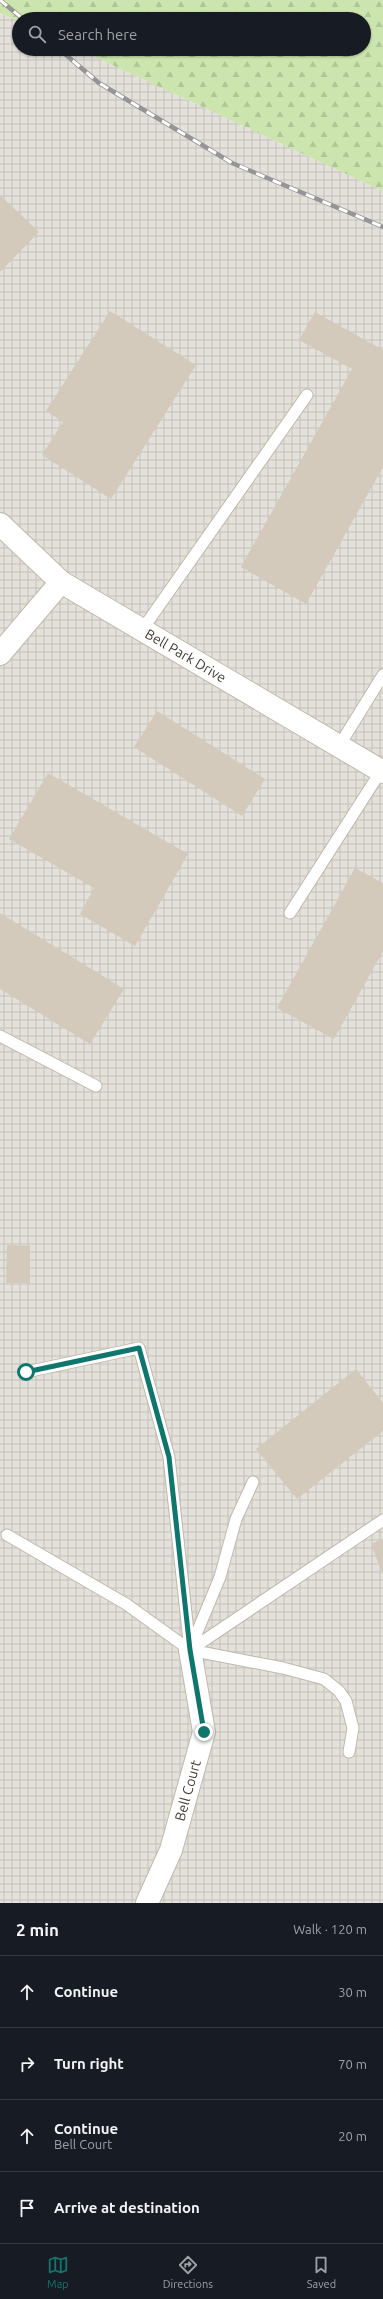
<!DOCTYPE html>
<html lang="en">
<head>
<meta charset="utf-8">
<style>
  body { margin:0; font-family:Ubuntu,sans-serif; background:#20242c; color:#f1f3f6 }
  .stop { position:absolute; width:12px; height:12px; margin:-9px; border:3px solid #0f766e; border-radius:50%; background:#fff }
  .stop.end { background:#0f766e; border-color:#fff; box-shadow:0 1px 4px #0008 }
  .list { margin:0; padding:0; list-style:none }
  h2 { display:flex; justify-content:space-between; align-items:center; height:52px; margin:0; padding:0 16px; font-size:17px }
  h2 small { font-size:13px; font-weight:400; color:#9ea1a6 }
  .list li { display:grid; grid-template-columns:26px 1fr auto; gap:12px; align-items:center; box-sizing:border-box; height:72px; padding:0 16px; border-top:1px solid #363941 }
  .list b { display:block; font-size:15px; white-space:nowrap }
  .list p { margin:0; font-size:13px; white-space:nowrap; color:#9ea1a6 }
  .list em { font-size:13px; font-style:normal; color:#9ea1a6 }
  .icon { flex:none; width:22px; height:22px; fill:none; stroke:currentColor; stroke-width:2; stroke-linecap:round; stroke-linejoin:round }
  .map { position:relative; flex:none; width:383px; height:1903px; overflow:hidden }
  .search { position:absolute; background:#171b24; box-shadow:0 1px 3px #0004; left:12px; right:12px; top:12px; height:44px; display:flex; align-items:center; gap:10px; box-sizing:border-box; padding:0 14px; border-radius:22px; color:#9ea1a6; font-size:15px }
  .sheet { height:340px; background:#171b24 }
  nav { display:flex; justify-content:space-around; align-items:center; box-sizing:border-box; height:56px; border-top:1px solid #363941; background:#171b24; font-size:11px; color:#9ea1a6 }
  nav a { display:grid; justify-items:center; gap:2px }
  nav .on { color:#0f766e }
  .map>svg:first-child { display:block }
</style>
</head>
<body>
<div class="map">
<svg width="383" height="1903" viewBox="0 0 383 1903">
  <defs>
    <pattern id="industrial-grid" width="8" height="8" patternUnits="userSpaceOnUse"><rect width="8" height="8" fill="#e4e0da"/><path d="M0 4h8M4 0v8" fill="none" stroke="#c5c1bc"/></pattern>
    <pattern id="forest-firs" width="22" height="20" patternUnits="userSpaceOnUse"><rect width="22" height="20" fill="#cce5af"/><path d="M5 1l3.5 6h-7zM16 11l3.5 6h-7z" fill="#b0c697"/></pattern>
  </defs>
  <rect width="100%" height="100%" fill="#f2eee5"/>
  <!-- industrial -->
  <path fill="url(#industrial-grid)" d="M 0,13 L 19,21 L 19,49 L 78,49 L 383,191 L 383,1903 L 0,1903 Z"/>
  <!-- forest -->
  <path fill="url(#forest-firs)" d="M 0,0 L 383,0 L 383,191 L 78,49 L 364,49 L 364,19 L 19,19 L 19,21 L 0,13 Z"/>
  <!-- building -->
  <path fill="#d3cabb" d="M 0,195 L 39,232 L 0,272 Z
    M 110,311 L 196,365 L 111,499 L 42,455 L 63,422 L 46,411 Z
    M 315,312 L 383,350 L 383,467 L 306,604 L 241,567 L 352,369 L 299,340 Z
    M 157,711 L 265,779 L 242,816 L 134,747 Z
    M 48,773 L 188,854 L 135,946 L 80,914 L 94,888 L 9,839 Z
    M 355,868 L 383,883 L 383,951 L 334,1039 L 277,1008 Z
    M 0,913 L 124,989 L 90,1044 L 0,989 Z
    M 7,1245 L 30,1246 L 30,1283 L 6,1283 Z
    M 356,1369 L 383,1403 L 383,1431 L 297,1499 L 256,1449 Z
    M 383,1539 L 383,1575 L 371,1544 Z"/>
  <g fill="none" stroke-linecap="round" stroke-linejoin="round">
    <defs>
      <path id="lane" d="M 142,630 L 307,395
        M 339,746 L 383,675
        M 290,913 L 381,771
        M 0,1036 L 96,1086
        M 26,1372 L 139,1348 L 169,1457 L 190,1650
        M 7,1535 L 126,1604 L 190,1650 L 283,1668 L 324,1679 L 339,1691 L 346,1701 L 353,1728 L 349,1752
        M 191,1647 L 220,1577 L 236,1519 L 253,1482
        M 190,1650 L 383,1520"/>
      <g id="street">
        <path id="s1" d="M 0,524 L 61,582 L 383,772"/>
        <path d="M 0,654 L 61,582"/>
        <path id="s2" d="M 147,1903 L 171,1850 L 204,1732 L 190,1650"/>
      </g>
    </defs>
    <!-- lane casing -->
    <use href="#lane" stroke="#c0b9ab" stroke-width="13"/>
    <!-- street casing -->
    <use href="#street" stroke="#c0b9ab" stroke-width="24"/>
    <!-- lane -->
    <use href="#lane" stroke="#fff" stroke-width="11"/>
    <!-- street -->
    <use href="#street" stroke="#fff" stroke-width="22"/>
    <defs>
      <path id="rail" d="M 0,0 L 23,19
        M 59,49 L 99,83 L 232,163 L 383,227"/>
    </defs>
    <!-- rail casing -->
    <use href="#rail" stroke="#959595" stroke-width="4.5"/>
    <!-- rail -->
    <use href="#rail" stroke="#fff" stroke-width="3" stroke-dasharray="9" stroke-linecap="butt"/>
  </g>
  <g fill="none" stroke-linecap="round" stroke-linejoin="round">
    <!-- route -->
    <path stroke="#0f766e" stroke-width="5" d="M 26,1372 L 139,1348 L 169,1457 L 190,1650 L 204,1732"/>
  </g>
  <g text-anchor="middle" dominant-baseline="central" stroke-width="3" stroke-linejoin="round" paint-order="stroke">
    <!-- street labels -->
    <g font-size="14" fill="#443e35" stroke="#fff">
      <text stroke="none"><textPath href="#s1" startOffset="229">Bell Park Drive</textPath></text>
      <text stroke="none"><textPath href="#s2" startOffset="120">Bell Court</textPath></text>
    </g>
  </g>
</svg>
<div class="stop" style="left:26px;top:1372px"></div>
<div class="stop end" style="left:204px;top:1732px"></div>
<div class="search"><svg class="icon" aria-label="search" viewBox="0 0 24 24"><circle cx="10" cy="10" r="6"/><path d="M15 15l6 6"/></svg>Search here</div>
</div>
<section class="sheet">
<h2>2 min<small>Walk · 120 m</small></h2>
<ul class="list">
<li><svg class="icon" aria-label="ahead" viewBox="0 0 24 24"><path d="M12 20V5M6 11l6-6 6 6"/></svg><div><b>Continue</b></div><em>30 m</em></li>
<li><svg class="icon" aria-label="right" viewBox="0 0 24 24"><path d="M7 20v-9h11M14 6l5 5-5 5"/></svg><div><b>Turn right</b></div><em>70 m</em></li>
<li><svg class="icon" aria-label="ahead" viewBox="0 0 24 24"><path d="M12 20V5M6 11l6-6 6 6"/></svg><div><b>Continue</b><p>Bell Court</p></div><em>20 m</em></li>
<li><svg class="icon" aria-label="arrive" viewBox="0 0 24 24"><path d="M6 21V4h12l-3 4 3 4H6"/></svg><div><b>Arrive at destination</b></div></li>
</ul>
</section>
<nav>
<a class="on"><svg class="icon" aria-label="map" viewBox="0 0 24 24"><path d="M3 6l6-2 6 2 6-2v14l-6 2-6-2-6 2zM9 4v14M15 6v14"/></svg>Map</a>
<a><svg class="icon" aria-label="directions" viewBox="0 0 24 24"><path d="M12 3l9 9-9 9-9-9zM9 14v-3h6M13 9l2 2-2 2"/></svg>Directions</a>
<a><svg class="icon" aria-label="saved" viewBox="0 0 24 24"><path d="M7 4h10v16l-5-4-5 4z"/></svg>Saved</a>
</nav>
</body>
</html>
